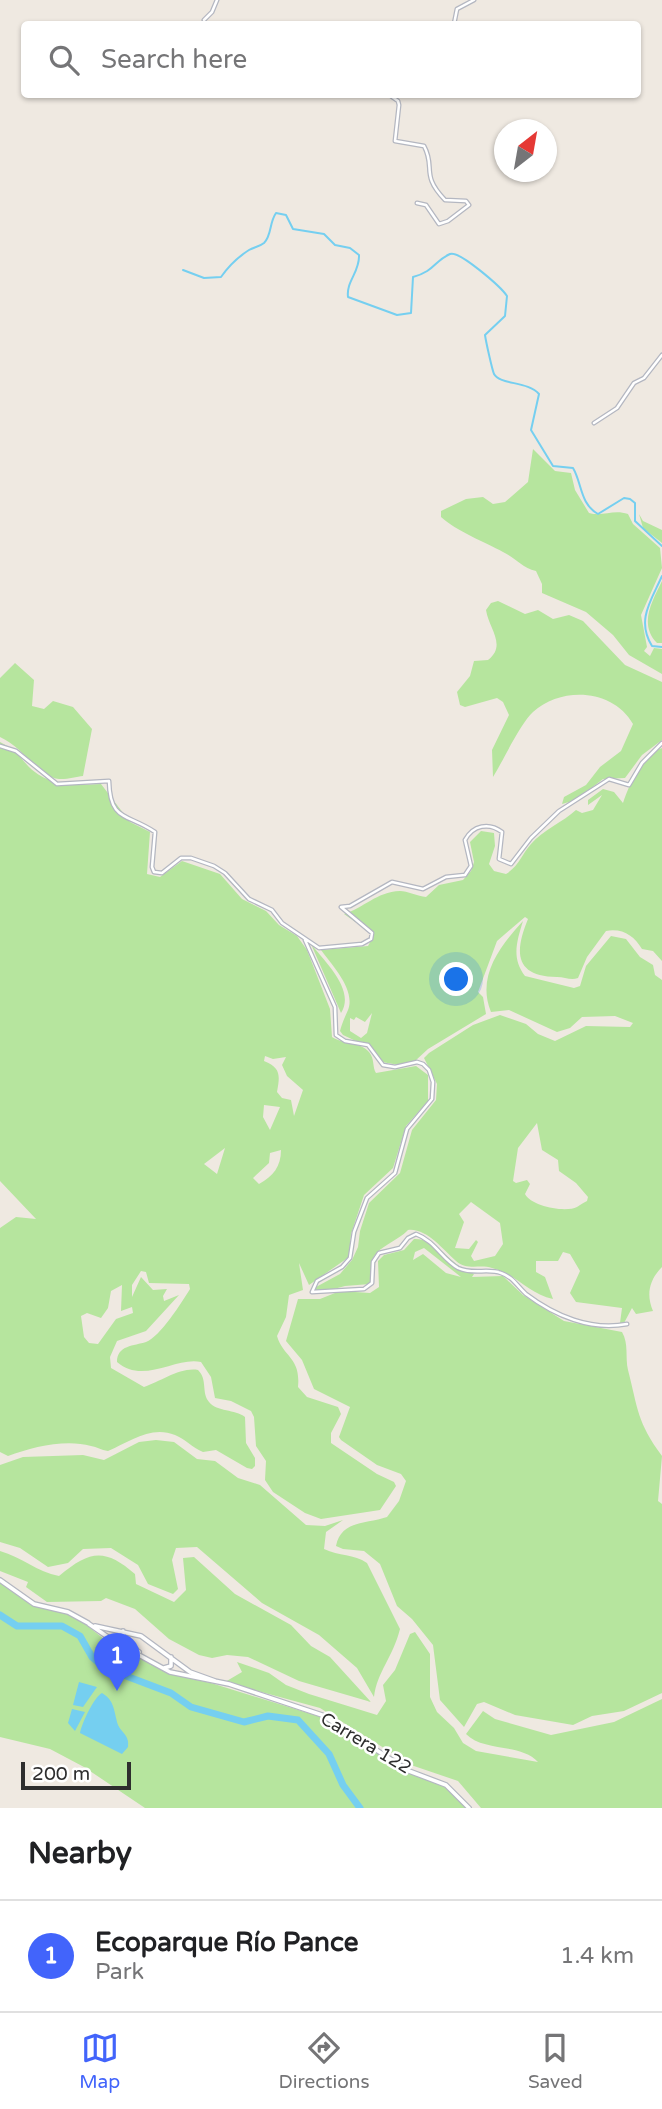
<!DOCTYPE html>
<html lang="en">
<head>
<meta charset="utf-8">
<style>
  body { margin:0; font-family:"Varela Round",sans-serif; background:#f6f6f6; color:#202124 }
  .compass { position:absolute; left:494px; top:119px; width:63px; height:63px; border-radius:50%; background:#fff; box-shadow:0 2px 5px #0004; rotate:31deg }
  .scale { position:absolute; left:21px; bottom:18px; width:110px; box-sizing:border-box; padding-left:7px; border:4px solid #2e2e2e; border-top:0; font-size:19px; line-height:24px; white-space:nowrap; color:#2e2e2e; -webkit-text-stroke:5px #fff; paint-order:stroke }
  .you { position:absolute; left:457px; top:980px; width:24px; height:24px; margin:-18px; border:5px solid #fff; border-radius:50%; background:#1a73e8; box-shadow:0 0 0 10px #1a73e833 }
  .badge { display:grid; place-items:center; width:46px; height:46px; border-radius:50%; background:#4264fb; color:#fff; font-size:23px; font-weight:700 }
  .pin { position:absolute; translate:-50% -58px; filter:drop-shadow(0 2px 4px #0008) }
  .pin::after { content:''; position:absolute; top:37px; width:24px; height:21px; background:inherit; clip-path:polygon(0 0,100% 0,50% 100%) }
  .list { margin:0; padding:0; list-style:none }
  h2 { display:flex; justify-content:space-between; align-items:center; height:91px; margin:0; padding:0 28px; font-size:30px }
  h2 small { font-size:23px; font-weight:400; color:#757577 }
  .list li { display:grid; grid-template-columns:46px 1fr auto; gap:21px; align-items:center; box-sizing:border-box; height:112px; padding:0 28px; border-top:2px solid #e0e0e0 }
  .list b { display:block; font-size:26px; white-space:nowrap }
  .list p { margin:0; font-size:23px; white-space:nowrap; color:#757577 }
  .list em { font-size:23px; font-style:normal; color:#757577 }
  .icon { flex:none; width:38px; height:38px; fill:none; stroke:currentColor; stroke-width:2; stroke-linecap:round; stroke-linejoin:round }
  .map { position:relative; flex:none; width:662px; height:1808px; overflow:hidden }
  .search { position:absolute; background:#fff; box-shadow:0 2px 5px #0004; left:21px; right:21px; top:21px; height:77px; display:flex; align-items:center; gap:18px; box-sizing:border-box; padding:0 24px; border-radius:7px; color:#757577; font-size:26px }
  .sheet { height:203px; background:#fff }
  nav { display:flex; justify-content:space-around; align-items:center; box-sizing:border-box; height:98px; border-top:2px solid #e0e0e0; background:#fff; font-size:19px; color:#757577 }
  nav a { display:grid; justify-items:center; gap:4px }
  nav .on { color:#4264fb }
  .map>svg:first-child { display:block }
</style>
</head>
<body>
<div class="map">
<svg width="662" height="1808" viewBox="0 0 662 1808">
  <rect width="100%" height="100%" fill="#efe9e1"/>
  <!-- green -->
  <path fill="#b6e59e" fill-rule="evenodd" d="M 533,449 L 555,471 L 571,473 L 575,490 L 589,513 C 603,517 613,509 628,514 L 633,524 L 660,548 L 662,568 L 641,615 L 647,647 L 644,651 L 650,656 L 654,648 L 662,649 L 662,674 L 629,655 L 613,635 L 586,612 L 542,593 L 542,584 L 536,571 C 521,567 516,558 503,552 C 485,542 456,531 441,517 L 441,511 L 466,499 L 483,497 L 493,504 L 505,502 L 528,482 Z
    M 639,514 L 643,521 L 662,530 L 662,543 L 643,528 Z
    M 662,581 L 662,643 L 657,643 C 638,624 653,600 662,581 Z
    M 498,601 L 525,614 L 538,610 L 553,619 L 569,615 L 583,621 L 625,665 L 662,682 L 662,740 L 642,755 L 625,778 L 603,779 L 576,800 L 562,804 L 564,797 L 586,785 L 600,767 L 621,751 L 633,724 C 613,689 562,686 533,712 C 520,724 503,761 493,777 L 492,750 L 509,715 L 503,702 L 497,698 L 465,707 L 460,705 L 457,692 L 470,676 L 474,661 L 488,660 C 507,645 489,629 486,610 L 491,603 Z
    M 15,663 L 34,680 L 32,706 L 44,709 L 53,701 L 73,707 L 92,729 L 83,776 C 75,777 62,781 54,778 C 35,772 24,748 0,737 L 0,678 Z
    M 0,742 C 13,748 20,757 29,767 C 50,787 74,785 101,784 L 130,822 L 150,832 L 147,874 L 160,877 L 182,861 L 220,874 L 242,899 L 266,911 L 279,925 L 297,936 L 307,950 L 330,1009 L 332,1037 C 343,1044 361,1042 369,1052 C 375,1059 372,1067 376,1073 L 416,1066 L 428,1075 L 428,1101 L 406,1126 L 393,1168 L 364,1195 L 351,1234 L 349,1257 L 309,1285 L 299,1263 L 303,1290 L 289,1295 L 286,1317 L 277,1336 C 283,1357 301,1357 298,1387 L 307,1397 L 338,1407 L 341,1414 L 331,1433 L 331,1443 L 377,1474 L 394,1482 L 396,1486 L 380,1510 L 321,1519 L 305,1513 L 273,1492 L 265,1480 L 266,1461 L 256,1446 L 254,1417 L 251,1411 L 231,1401 L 215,1398 L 211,1377 L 201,1362 C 177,1356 143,1385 117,1362 C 117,1345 134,1346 146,1342 C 160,1337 182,1302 190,1289 L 189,1284 L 149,1283 L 146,1272 L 141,1271 L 132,1285 L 132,1297 L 141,1277 L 153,1290 L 167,1289 L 163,1296 L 164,1301 L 179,1295 L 146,1331 L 117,1341 L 110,1357 L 111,1368 L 144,1387 C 160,1382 180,1367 198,1370 C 208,1380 201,1392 209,1402 C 217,1412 235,1409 245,1417 L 246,1443 L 255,1458 L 255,1466 L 252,1469 L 247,1468 L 216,1450 L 203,1452 C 193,1448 185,1439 175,1435 C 151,1425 129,1442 108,1451 C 101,1450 97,1447 91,1446 C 65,1439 33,1447 8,1456 L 0,1452 L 0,1228 L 16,1217 L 36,1219 L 0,1181 ZM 265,1056 L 273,1059 L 286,1057 L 282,1065 L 287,1076 L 303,1090 L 294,1116 L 291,1100 L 282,1098 L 277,1092 C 280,1075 281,1068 264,1061 ZM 264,1105 L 280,1107 L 270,1130 L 263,1117 ZM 225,1148 L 217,1174 L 204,1164 ZM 281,1150 C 281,1167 273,1176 259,1184 L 253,1178 L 269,1163 L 270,1153 ZM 122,1285 L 121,1311 L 132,1307 L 133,1313 L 116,1319 L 98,1344 L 89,1343 L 84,1337 L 81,1316 L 87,1313 L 101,1318 L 108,1308 L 111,1291 Z
    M 662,748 L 662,961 L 653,951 L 642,949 C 634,936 623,928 606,931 L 587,957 L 578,978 C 571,981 565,977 557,977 C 515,976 514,953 528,919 L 525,917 L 497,941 L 478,992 L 483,997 L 486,1014 L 428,1049 L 415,1061 L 399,1065 L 382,1062 L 373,1049 L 343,1035 L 340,1031 C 342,1023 345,1017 348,1010 C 356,990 332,965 321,950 L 368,946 L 374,935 L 344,914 C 364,908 376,892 400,891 C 407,891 418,896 426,897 L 439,885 L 463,880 L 471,871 L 474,862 L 470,842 L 481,831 L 494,833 L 495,846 L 489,864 L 494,871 L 506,874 C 520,865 521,855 531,844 C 543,830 563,822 576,810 L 582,813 L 593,810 L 602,795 L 588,805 L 588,800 L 603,789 L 614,792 L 623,803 C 629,785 642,755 662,748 ZM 372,1013 L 367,1033 L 361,1038 L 350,1031 L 350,1018 L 354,1020 L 356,1017 L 365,1022 Z
    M 523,921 C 517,941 511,958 525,976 L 574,988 L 580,986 L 586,966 L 611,936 L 626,939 L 640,957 L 653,965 L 655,975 L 662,980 L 662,1267 C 649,1280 646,1295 653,1311 L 636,1314 L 632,1308 L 624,1323 L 620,1323 L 622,1308 L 576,1302 L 570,1293 L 580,1271 L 570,1254 L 563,1252 L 558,1261 L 536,1261 L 536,1272 L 545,1277 L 553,1299 C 529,1294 516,1274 492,1268 C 480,1264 467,1271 456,1261 C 443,1250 427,1228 408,1230 C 398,1241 376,1247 372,1261 C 370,1268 373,1276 370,1284 L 345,1286 L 319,1293 L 314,1290 L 316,1287 L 340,1274 L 352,1260 L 358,1247 L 360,1231 L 369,1203 L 400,1173 L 412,1130 L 436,1100 L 437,1084 L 424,1058 L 429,1053 L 473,1025 L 500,1015 L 526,1024 L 538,1034 L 555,1041 L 586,1026 L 630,1027 L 633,1023 L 615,1016 L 582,1017 L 570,1028 L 557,1032 L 509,1010 L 491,1012 C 476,976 501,945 523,921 ZM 537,1123 L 542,1150 L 558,1160 L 559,1171 L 576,1183 L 588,1197 L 587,1201 C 583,1203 580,1205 577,1207 C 565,1213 531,1206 525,1194 L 530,1184 L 527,1180 L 516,1183 L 513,1181 L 518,1148 ZM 471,1202 L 500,1223 L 503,1244 L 495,1256 L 474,1261 L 471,1256 L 478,1242 L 476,1240 L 469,1249 L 455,1248 L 464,1222 L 459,1214 Z
    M 311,944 C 324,961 356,990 341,1013 Z
    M 414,1239 C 438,1238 451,1267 474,1274 L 472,1277 L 503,1276 L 523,1295 L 564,1321 L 622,1332 C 629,1344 625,1357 628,1370 C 638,1409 637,1422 662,1456 L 658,1501 L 662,1504 L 662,1693 L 624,1711 L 592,1716 L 573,1725 L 515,1715 L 484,1702 L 477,1704 L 464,1727 L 440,1700 L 433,1645 L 412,1619 L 397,1606 L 380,1564 L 364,1551 L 343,1549 L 336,1546 C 341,1520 367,1524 387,1517 L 399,1501 L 406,1481 L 401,1474 L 377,1465 L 341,1440 L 339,1437 L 350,1407 L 314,1389 L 302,1360 L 286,1341 L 298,1299 L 320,1299 L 340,1291 L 370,1293 L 379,1287 L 378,1261 L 384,1255 L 404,1250 ZM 424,1248 L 461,1277 L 446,1273 L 423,1254 L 413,1260 L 415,1252 Z
    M 156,1440 L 174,1442 L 197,1459 L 215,1461 L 238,1478 L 260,1485 L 306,1525 L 325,1526 L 343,1520 L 326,1532 L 324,1549 C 339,1556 354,1554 367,1563 L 400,1629 C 393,1657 377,1672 374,1697 L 357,1668 L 319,1635 L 262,1603 L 197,1547 L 176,1548 L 172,1560 L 178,1589 L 173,1594 L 148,1584 L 138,1565 L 111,1548 L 83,1549 L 68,1563 L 48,1567 L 20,1548 L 0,1542 L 0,1465 L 23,1457 L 83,1455 L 104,1460 L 139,1442 Z
    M 0,1551 C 22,1557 37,1572 59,1576 C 90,1550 105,1548 135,1574 L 136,1584 L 174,1602 L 186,1590 L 183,1558 L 194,1557 L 235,1594 L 291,1625 L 311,1646 L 330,1657 L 371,1702 L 299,1681 L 248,1657 L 227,1655 L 212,1658 L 199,1655 L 169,1639 L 135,1609 L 106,1598 L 101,1601 L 47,1602 L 26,1587 L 28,1582 L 0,1571 Z
    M 0,1580 L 34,1604 L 75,1616 L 104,1639 L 169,1674 L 211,1683 L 321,1717 L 408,1773 L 445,1787 L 466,1808 L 145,1808 L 84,1767 L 50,1749 L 0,1737 Z
    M 415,1632 L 430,1654 L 430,1697 L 437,1712 L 454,1728 L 463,1743 L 476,1751 L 538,1762 C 521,1743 483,1752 466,1734 L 483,1711 L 495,1719 L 551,1735 L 614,1722 L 662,1699 L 662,1808 L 481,1808 L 458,1781 L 411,1765 L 320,1708 L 225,1682 L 242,1672 L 237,1662 L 269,1673 L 286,1685 L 309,1694 L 377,1715 L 386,1701 L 383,1685 L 395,1670 L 410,1634 Z"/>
  <!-- water -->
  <path fill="#75cff0" d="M 79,1682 L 97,1687 L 83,1707 L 73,1705 Z
    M 102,1693 C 114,1700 114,1710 117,1722 C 120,1733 130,1734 128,1747 L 122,1754 L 80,1733 C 82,1723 94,1697 102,1693 Z
    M 72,1709 L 85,1712 L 75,1731 L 68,1723 Z"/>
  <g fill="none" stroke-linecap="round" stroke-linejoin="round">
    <!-- stream -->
    <path stroke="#75cff0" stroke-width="2" d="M 183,270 L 204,278 L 221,277 C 228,267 238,257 249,250 C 254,247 259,247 264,243 C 272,235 269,223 276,213 L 286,215 L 293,229 L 324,234 L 335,245 L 350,248 L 359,255 C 360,272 346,281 348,297 L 397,315 L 411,313 L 413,277 C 435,271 434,261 450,254 C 459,250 501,287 507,296 L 505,316 L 485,335 C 486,342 492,369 494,374 C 500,385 528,381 539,394 L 531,430 L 553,466 L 573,468 C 582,483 580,504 598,514 L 624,498 L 630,499 L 635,503 L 635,521 L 662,546
      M 662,576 C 651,601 636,620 652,646 L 662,647"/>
    <!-- river -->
    <path stroke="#75cff0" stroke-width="7" d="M 0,1615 L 17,1626 L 62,1626 L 80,1636 L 92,1657 L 105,1668 L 171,1693 L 191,1707 L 244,1722 L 268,1716 L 298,1720 L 329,1754 L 343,1785 L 360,1808"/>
    <defs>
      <path id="minor" d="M 204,20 L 212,12 L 217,0
        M 454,24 L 457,9 L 474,0
        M 388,94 L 398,101 L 399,105 L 395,141 L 424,146 C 436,168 420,174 445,200 L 466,201 L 469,205 L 448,221 L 439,224 L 426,205 L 417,203
        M 594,423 L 617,408 L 634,383 L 644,378 L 662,355
        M 0,746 L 16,751 L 57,784 L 109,781 C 110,822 127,813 155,832 L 152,867 L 154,872 L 162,873 L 181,858 L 191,858 L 214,866 L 225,873 L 249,899 L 272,910 L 282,923 L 319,948 L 362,944 L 371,939 L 372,933 L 341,907 L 350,906 L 392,882 L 423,889 L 446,877 L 465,875 L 471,866 L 465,840 C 473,825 489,822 502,832 L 499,859 L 511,864 L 531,838 L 559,811 L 609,779 L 629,785 L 642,763 L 662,743
        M 305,940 L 335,1007 L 336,1035 L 345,1041 L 368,1045 L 383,1065 L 395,1067 L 417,1062 L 423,1064 L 429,1070 L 433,1082 L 432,1099 L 407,1129 L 395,1173 L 367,1198 L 354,1232 L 350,1258 L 342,1267 L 317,1281 L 312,1292 L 364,1289 L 372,1283 L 373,1262 L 379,1253 L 400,1248 L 408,1238 L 416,1234 C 435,1241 442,1259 458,1268 C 472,1275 488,1268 501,1273 C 513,1277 517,1286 526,1294 C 555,1316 591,1331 627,1324"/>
      <path id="tertiary" d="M 0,1580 L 34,1604 L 68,1612 L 88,1623
        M 89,1624 L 115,1642 L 170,1672 L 229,1684 L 322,1715 L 409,1771 L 446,1785 L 469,1808
        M 95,1626 L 141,1636 L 190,1672 L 215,1681
        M 123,1631 L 123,1641 L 139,1652
        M 164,1668 L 171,1666 L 171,1657"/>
    </defs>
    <!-- minor casing -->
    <use href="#minor" stroke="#b4b7c1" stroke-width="5"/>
    <!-- tertiary casing -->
    <use href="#tertiary" stroke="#b4b7c1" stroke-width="6"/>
    <!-- minor -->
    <use href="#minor" stroke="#fff" stroke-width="2.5"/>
    <!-- tertiary -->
    <use href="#tertiary" stroke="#fff" stroke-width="3.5"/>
  </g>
  <g text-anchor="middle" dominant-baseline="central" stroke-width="5" stroke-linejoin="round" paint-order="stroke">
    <!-- street labels -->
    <g font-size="18" fill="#2e2e2e" stroke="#fff">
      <text transform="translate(366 1743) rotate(31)">Carrera 122</text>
    </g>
  </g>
</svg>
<svg class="compass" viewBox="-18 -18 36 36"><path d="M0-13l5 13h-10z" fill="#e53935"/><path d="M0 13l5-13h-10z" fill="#757577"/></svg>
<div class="scale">200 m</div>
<div class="you"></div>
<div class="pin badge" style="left:117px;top:1691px">1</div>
<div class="search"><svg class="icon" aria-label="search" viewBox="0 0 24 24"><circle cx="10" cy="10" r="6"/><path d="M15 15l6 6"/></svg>Search here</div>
</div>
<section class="sheet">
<h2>Nearby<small></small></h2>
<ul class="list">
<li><span class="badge">1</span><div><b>Ecoparque Río Pance</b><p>Park</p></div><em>1.4 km</em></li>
</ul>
</section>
<nav>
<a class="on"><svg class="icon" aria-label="map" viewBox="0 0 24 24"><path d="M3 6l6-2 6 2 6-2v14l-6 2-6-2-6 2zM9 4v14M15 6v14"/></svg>Map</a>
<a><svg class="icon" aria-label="directions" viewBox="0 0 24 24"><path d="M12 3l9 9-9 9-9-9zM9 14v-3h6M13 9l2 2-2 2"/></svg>Directions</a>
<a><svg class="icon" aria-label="saved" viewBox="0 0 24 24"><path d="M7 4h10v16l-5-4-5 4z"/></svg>Saved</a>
</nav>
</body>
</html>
